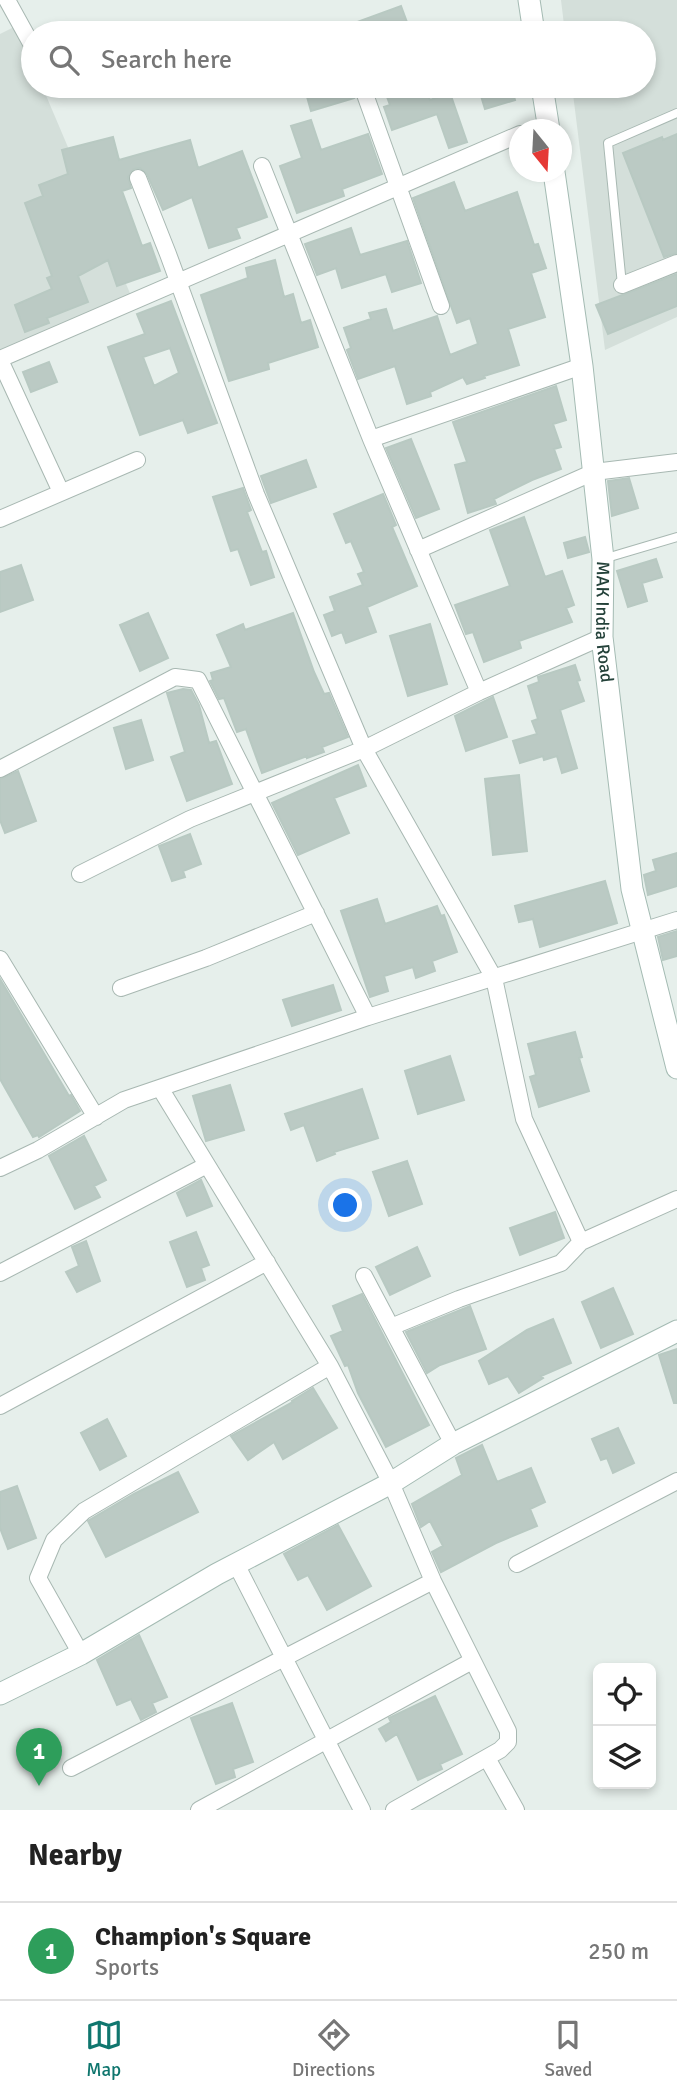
<!DOCTYPE html>
<html lang="en">
<head>
<meta charset="utf-8">
<style>
  body { margin:0; font-family:Signika,sans-serif; background:#f6f6f6; color:#222 }
  .controls { position:absolute; right:21px; bottom:21px; display:grid; overflow:hidden; border-radius:10px; box-shadow:0 4px 10px #0003 }
  .controls button { width:63px; height:63px; display:grid; place-items:center; padding:0; border:0; border-bottom:2px solid #e0e0e0; background:#fff; color:#222; font:35px sans-serif }
  .compass { position:absolute; left:509px; top:119px; width:63px; height:63px; border-radius:50%; background:#fff; box-shadow:0 4px 10px #0003; rotate:162deg }
  .you { position:absolute; left:346px; top:1206px; width:24px; height:24px; margin:-18px; border:5px solid #fff; border-radius:50%; background:#1a73e8; box-shadow:0 0 0 10px #1a73e833 }
  .badge { display:grid; place-items:center; width:46px; height:46px; border-radius:50%; background:#0f766e; color:#fff; font-size:23px; font-weight:700 }
  .pin { position:absolute; translate:-50% -58px; filter:drop-shadow(0 2px 4px #0008) }
  .pin::after { content:''; position:absolute; top:37px; width:24px; height:21px; background:inherit; clip-path:polygon(0 0,100% 0,50% 100%) }
  .list { margin:0; padding:0; list-style:none }
  h2 { display:flex; justify-content:space-between; align-items:center; height:91px; margin:0; padding:0 28px; font-size:30px }
  h2 small { font-size:23px; font-weight:400; color:#767676 }
  .list li { display:grid; grid-template-columns:46px 1fr auto; gap:21px; align-items:center; box-sizing:border-box; height:98px; padding:0 28px; border-top:2px solid #e0e0e0 }
  .list b { display:block; font-size:26px; white-space:nowrap }
  .list p { margin:0; font-size:23px; white-space:nowrap; color:#767676 }
  .list em { font-size:23px; font-style:normal; color:#767676 }
  .icon { flex:none; width:38px; height:38px; fill:none; stroke:currentColor; stroke-width:2; stroke-linecap:round; stroke-linejoin:round }
  .map { position:relative; flex:none; width:677px; height:1810px; overflow:hidden }
  .search { position:absolute; background:#fff; box-shadow:0 4px 10px #0003; left:21px; right:21px; top:21px; height:77px; display:flex; align-items:center; gap:18px; box-sizing:border-box; padding:0 24px; border-radius:38px; color:#767676; font-size:26px }
  .sheet { height:189px; background:#fff }
  nav { display:flex; justify-content:space-around; align-items:center; box-sizing:border-box; height:98px; border-top:2px solid #e0e0e0; background:#fff; font-size:19px; color:#767676 }
  nav a { display:grid; justify-items:center; gap:4px }
  nav .on { color:#0f766e }
  .map>svg:first-child { display:block }
</style>
</head>
<body>
<div class="map">
<svg width="677" height="1810" viewBox="0 0 677 1810">
  <rect width="100%" height="100%" fill="#e6efeb"/>
  <!-- built -->
  <path fill="#d4dfda" d="M 561,0 L 677,0 L 677,317 L 605,350 L 572,86 L 644,86 L 644,33 L 565,33 Z
    M 16,26 L 33,66 L 33,86 L 42,86 L 132,298 L 0,350 L 0,34 Z"/>
  <!-- building -->
  <path fill="#bbcac4" stroke="#b8c9c2" stroke-width="2" fill-rule="evenodd" d="M 401,6 L 411,33 L 361,33 L 357,22 Z
    M 304,86 L 350,86 L 354,98 L 311,111 Z
    M 383,86 L 418,86 L 421,94 L 427,92 L 430,100 L 450,93 L 467,142 L 449,148 L 437,114 L 392,130 L 384,107 L 390,105 Z
    M 478,86 L 511,86 L 515,100 L 485,109 Z
    M 311,120 L 321,150 L 368,134 L 382,174 L 342,189 L 344,196 L 297,213 L 280,166 L 302,158 L 291,126 Z
    M 677,134 L 677,253 L 664,257 L 623,153 L 662,137 L 663,140 Z
    M 113,137 L 119,160 L 190,140 L 198,168 L 242,151 L 267,217 L 236,228 L 240,238 L 209,248 L 192,197 L 163,210 L 147,174 L 140,168 L 134,169 L 128,177 L 131,188 L 122,191 L 142,246 L 150,243 L 160,271 L 117,286 L 108,260 L 78,276 L 88,302 L 47,318 L 49,323 L 25,332 L 15,305 L 52,289 L 47,278 L 52,276 L 25,203 L 43,196 L 39,185 L 68,174 L 62,150 Z
    M 454,182 L 465,211 L 517,192 L 534,245 L 538,244 L 546,268 L 531,273 L 545,317 L 508,329 L 519,365 L 484,376 L 485,378 L 467,384 L 463,377 L 430,392 L 431,396 L 407,404 L 395,366 L 358,379 L 347,350 L 351,348 L 344,328 L 371,319 L 369,313 L 386,309 L 393,331 L 437,316 L 450,355 L 478,344 L 470,318 L 457,323 L 413,198 Z
    M 351,228 L 360,255 L 407,241 L 421,283 L 392,292 L 386,274 L 342,288 L 336,268 L 317,275 L 305,244 Z
    M 275,260 L 284,297 L 293,294 L 301,323 L 310,320 L 318,347 L 268,363 L 269,369 L 229,381 L 201,295 L 248,278 L 246,268 Z
    M 677,274 L 677,306 L 608,334 L 596,305 Z
    M 171,301 L 217,423 L 188,433 L 183,420 L 140,435 L 108,347 L 145,334 L 137,314 ZM 170,348 L 179,373 L 154,386 L 143,357 Z
    M 49,362 L 57,382 L 31,392 L 23,372 Z
    M 556,386 L 566,420 L 553,424 L 561,447 L 554,449 L 561,469 L 532,480 L 494,499 L 496,504 L 468,513 L 455,465 L 467,462 L 453,422 Z
    M 411,439 L 439,509 L 416,518 L 386,448 Z
    M 306,460 L 316,487 L 271,503 L 261,476 Z
    M 629,478 L 638,508 L 612,516 L 608,481 Z
    M 243,488 L 251,510 L 247,512 L 262,552 L 266,551 L 274,577 L 251,585 L 238,549 L 231,551 L 213,497 Z
    M 383,494 L 396,525 L 392,527 L 417,586 L 367,607 L 376,632 L 346,643 L 342,632 L 332,636 L 324,615 L 335,611 L 330,597 L 363,585 L 358,574 L 364,572 L 351,541 L 346,543 L 334,514 Z
    M 524,517 L 545,577 L 562,571 L 574,605 L 566,608 L 572,622 L 519,641 L 521,648 L 484,662 L 473,632 L 466,634 L 455,605 L 510,586 L 490,530 Z
    M 585,537 L 589,552 L 568,558 L 564,543 Z
    M 656,559 L 662,577 L 642,583 L 647,601 L 628,607 L 617,571 Z
    M 21,565 L 33,600 L 0,612 L 0,572 Z
    M 148,613 L 168,658 L 140,671 L 120,625 Z
    M 293,613 L 314,672 L 324,694 L 329,693 L 348,737 L 322,747 L 324,752 L 307,758 L 307,756 L 262,773 L 246,729 L 237,732 L 224,698 L 219,699 L 210,681 L 213,680 L 211,673 L 231,667 L 217,635 L 243,624 L 245,630 Z
    M 430,624 L 447,684 L 408,696 L 390,636 Z
    M 575,665 L 580,680 L 577,681 L 584,701 L 560,710 L 577,768 L 562,773 L 557,756 L 544,760 L 543,756 L 520,763 L 513,741 L 537,734 L 532,721 L 538,719 L 528,686 L 539,682 L 538,677 Z
    M 183,689 L 191,690 L 199,705 L 209,743 L 216,741 L 232,784 L 187,801 L 171,757 L 185,752 L 167,693 Z
    M 493,697 L 507,737 L 466,751 L 455,716 Z
    M 141,720 L 153,760 L 126,769 L 114,728 Z
    M 358,765 L 366,786 L 334,798 L 349,833 L 298,855 L 272,803 Z
    M 18,771 L 36,821 L 5,833 L 0,820 L 0,779 Z
    M 519,775 L 527,851 L 493,855 L 485,779 Z
    M 190,834 L 201,864 L 183,871 L 185,877 L 172,881 L 159,846 Z
    M 677,853 L 677,886 L 648,895 L 644,875 L 656,871 L 653,860 Z
    M 605,881 L 617,923 L 540,947 L 533,919 L 519,922 L 515,906 Z
    M 377,899 L 385,924 L 437,906 L 441,916 L 444,915 L 457,952 L 432,961 L 435,971 L 416,978 L 413,967 L 384,976 L 388,991 L 370,997 L 341,911 Z
    M 677,931 L 677,956 L 663,960 L 658,937 Z
    M 0,979 L 69,1096 L 71,1095 L 80,1111 L 39,1137 L 38,1135 L 33,1137 L 0,1079 Z
    M 333,985 L 341,1010 L 292,1026 L 283,1000 Z
    M 575,1032 L 582,1057 L 579,1058 L 589,1091 L 539,1107 L 530,1077 L 536,1075 L 528,1044 Z
    M 450,1056 L 464,1100 L 418,1114 L 405,1071 Z
    M 230,1085 L 244,1130 L 206,1141 L 193,1096 Z
    M 362,1089 L 378,1138 L 334,1152 L 335,1154 L 317,1161 L 304,1125 L 291,1130 L 285,1114 Z
    M 84,1136 L 106,1180 L 94,1186 L 100,1197 L 75,1209 L 49,1156 Z
    M 407,1161 L 422,1204 L 389,1216 L 373,1172 Z
    M 201,1180 L 212,1206 L 187,1216 L 177,1193 Z
    M 555,1212 L 564,1238 L 520,1255 L 510,1228 Z
    M 196,1232 L 209,1265 L 201,1268 L 205,1280 L 187,1287 L 170,1242 Z
    M 86,1241 L 100,1281 L 77,1292 L 66,1272 L 79,1266 L 72,1247 Z
    M 417,1247 L 430,1276 L 390,1295 L 376,1267 Z
    M 613,1288 L 633,1334 L 601,1348 L 582,1302 Z
    M 362,1294 L 429,1425 L 386,1447 L 358,1393 L 348,1365 L 345,1366 L 331,1336 L 343,1331 L 333,1306 Z
    M 470,1306 L 486,1349 L 440,1365 L 427,1373 L 406,1332 Z
    M 553,1319 L 571,1363 L 541,1376 L 543,1378 L 519,1393 L 508,1376 L 489,1384 L 479,1361 L 527,1330 Z
    M 677,1349 L 677,1403 L 674,1403 L 659,1355 Z
    M 313,1388 L 337,1428 L 283,1459 L 274,1442 L 248,1460 L 231,1436 L 293,1402 L 292,1401 Z
    M 107,1419 L 126,1456 L 100,1470 L 81,1433 Z
    M 618,1428 L 634,1463 L 613,1473 L 607,1458 L 601,1460 L 592,1439 Z
    M 482,1445 L 497,1482 L 531,1468 L 545,1502 L 530,1509 L 537,1526 L 496,1543 L 441,1572 L 432,1552 L 443,1546 L 430,1521 L 421,1527 L 412,1504 L 462,1475 L 456,1458 Z
    M 178,1472 L 198,1512 L 106,1557 L 88,1521 L 134,1494 Z
    M 17,1486 L 36,1538 L 8,1549 L 0,1528 L 0,1492 Z
    M 338,1525 L 371,1586 L 327,1610 L 308,1575 L 298,1580 L 284,1554 Z
    M 139,1635 L 167,1697 L 152,1703 L 156,1712 L 141,1720 L 131,1699 L 117,1705 L 97,1660 Z
    M 435,1696 L 462,1754 L 440,1764 L 442,1769 L 418,1780 L 397,1734 L 386,1741 L 379,1729 L 391,1722 L 389,1718 Z
    M 232,1703 L 253,1762 L 233,1769 L 235,1777 L 216,1784 L 191,1718 Z"/>
  <g fill="none" stroke-linecap="round" stroke-linejoin="round">
    <defs>
      <path id="lane" d="M 622,285 L 608,143 L 677,113
        M 603,559 L 677,537"/>
      <path id="street" d="M 7,0 L 33,47
        M 362,86 L 441,306
        M 262,166 L 371,439 L 479,692
        M 138,178 L 168,254 L 256,494 L 364,749 L 494,978 L 524,1119 L 581,1242
        M 622,285 L 677,263
        M 0,359 L 520,134
        M 0,360 L 61,492
        M 371,439 L 582,366
        M 0,519 L 137,460
        M 418,550 L 594,472 L 677,462
        M 0,769 L 175,677 L 198,680 L 368,1017 L 677,920
        M 80,874 L 190,819 L 364,749 L 479,692 L 602,637
        M 0,959 L 96,1117
        M 121,988 L 206,958 L 316,913
        M 160,1088 L 330,1366 L 391,1483 L 433,1581 L 508,1731 L 508,1742 L 500,1750 L 394,1810
        M 0,1168 L 38,1150 L 124,1100 L 368,1017
        M 0,1273 L 207,1165
        M 364,1276 L 453,1444
        M 391,1327 L 459,1299 L 561,1263 L 581,1242 L 677,1199
        M 0,1406 L 267,1262
        M 236,1564 L 362,1810
        M 517,1564 L 677,1481
        M 81,1654 L 38,1578 L 54,1540 L 84,1511 L 330,1366
        M 487,1758 L 516,1810
        M 71,1768 L 433,1581
        M 199,1810 L 472,1661"/>
      <g id="secondary">
        <path d="M 529,0 L 534,33"/>
        <path d="M 542,86 L 549,130"/>
        <path id="s1" d="M 554,172 L 582,366 L 603,559 L 602,637 L 632,889 L 677,1068"/>
        <path d="M 0,1694 L 81,1654 L 217,1574 L 391,1483 L 453,1444 L 677,1331"/>
      </g>
    </defs>
    <!-- lane casing -->
    <use href="#lane" stroke="#a8b8b2" stroke-width="10"/>
    <!-- street casing -->
    <use href="#street" stroke="#a8b8b2" stroke-width="18"/>
    <!-- secondary casing -->
    <use href="#secondary" stroke="#a4bbb3" stroke-width="23"/>
    <!-- lane -->
    <use href="#lane" stroke="#fff" stroke-width="8"/>
    <!-- street -->
    <use href="#street" stroke="#fff" stroke-width="16"/>
    <!-- secondary -->
    <use href="#secondary" stroke="#fff" stroke-width="21"/>
  </g>
  <g text-anchor="middle" dominant-baseline="central" stroke-width="5" stroke-linejoin="round" paint-order="stroke">
    <!-- street labels -->
    <g font-size="18" fill="#24423a" stroke="#f7fbf9">
      <text stroke="none"><textPath href="#s1" startOffset="453">MAK India Road</textPath></text>
    </g>
  </g>
</svg>
<div class="controls">
<button><svg class="icon" aria-label="locate" viewBox="0 0 24 24"><circle cx="12" cy="12" r="6"/><path d="M12 2v4M12 18v4M2 12h4M18 12h4"/></svg></button>
<button><svg class="icon" aria-label="layers" viewBox="0 0 24 24"><path d="M12 4l9 5-9 5-9-5zM3 14l9 5 9-5"/></svg></button>
</div>
<svg class="compass" viewBox="-18 -18 36 36"><path d="M0-13l5 13h-10z" fill="#e53935"/><path d="M0 13l5-13h-10z" fill="#767676"/></svg>
<div class="you"></div>
<div class="pin badge" style="left:39px;top:1786px;background:#2e9e5b">1</div>
<div class="search"><svg class="icon" aria-label="search" viewBox="0 0 24 24"><circle cx="10" cy="10" r="6"/><path d="M15 15l6 6"/></svg>Search here</div>
</div>
<section class="sheet">
<h2>Nearby<small></small></h2>
<ul class="list">
<li><span class="badge" style="background:#2e9e5b">1</span><div><b>Champion's Square</b><p>Sports</p></div><em>250 m</em></li>
</ul>
</section>
<nav>
<a class="on"><svg class="icon" aria-label="map" viewBox="0 0 24 24"><path d="M3 6l6-2 6 2 6-2v14l-6 2-6-2-6 2zM9 4v14M15 6v14"/></svg>Map</a>
<a><svg class="icon" aria-label="directions" viewBox="0 0 24 24"><path d="M12 3l9 9-9 9-9-9zM9 14v-3h6M13 9l2 2-2 2"/></svg>Directions</a>
<a><svg class="icon" aria-label="saved" viewBox="0 0 24 24"><path d="M7 4h10v16l-5-4-5 4z"/></svg>Saved</a>
</nav>
</body>
</html>
